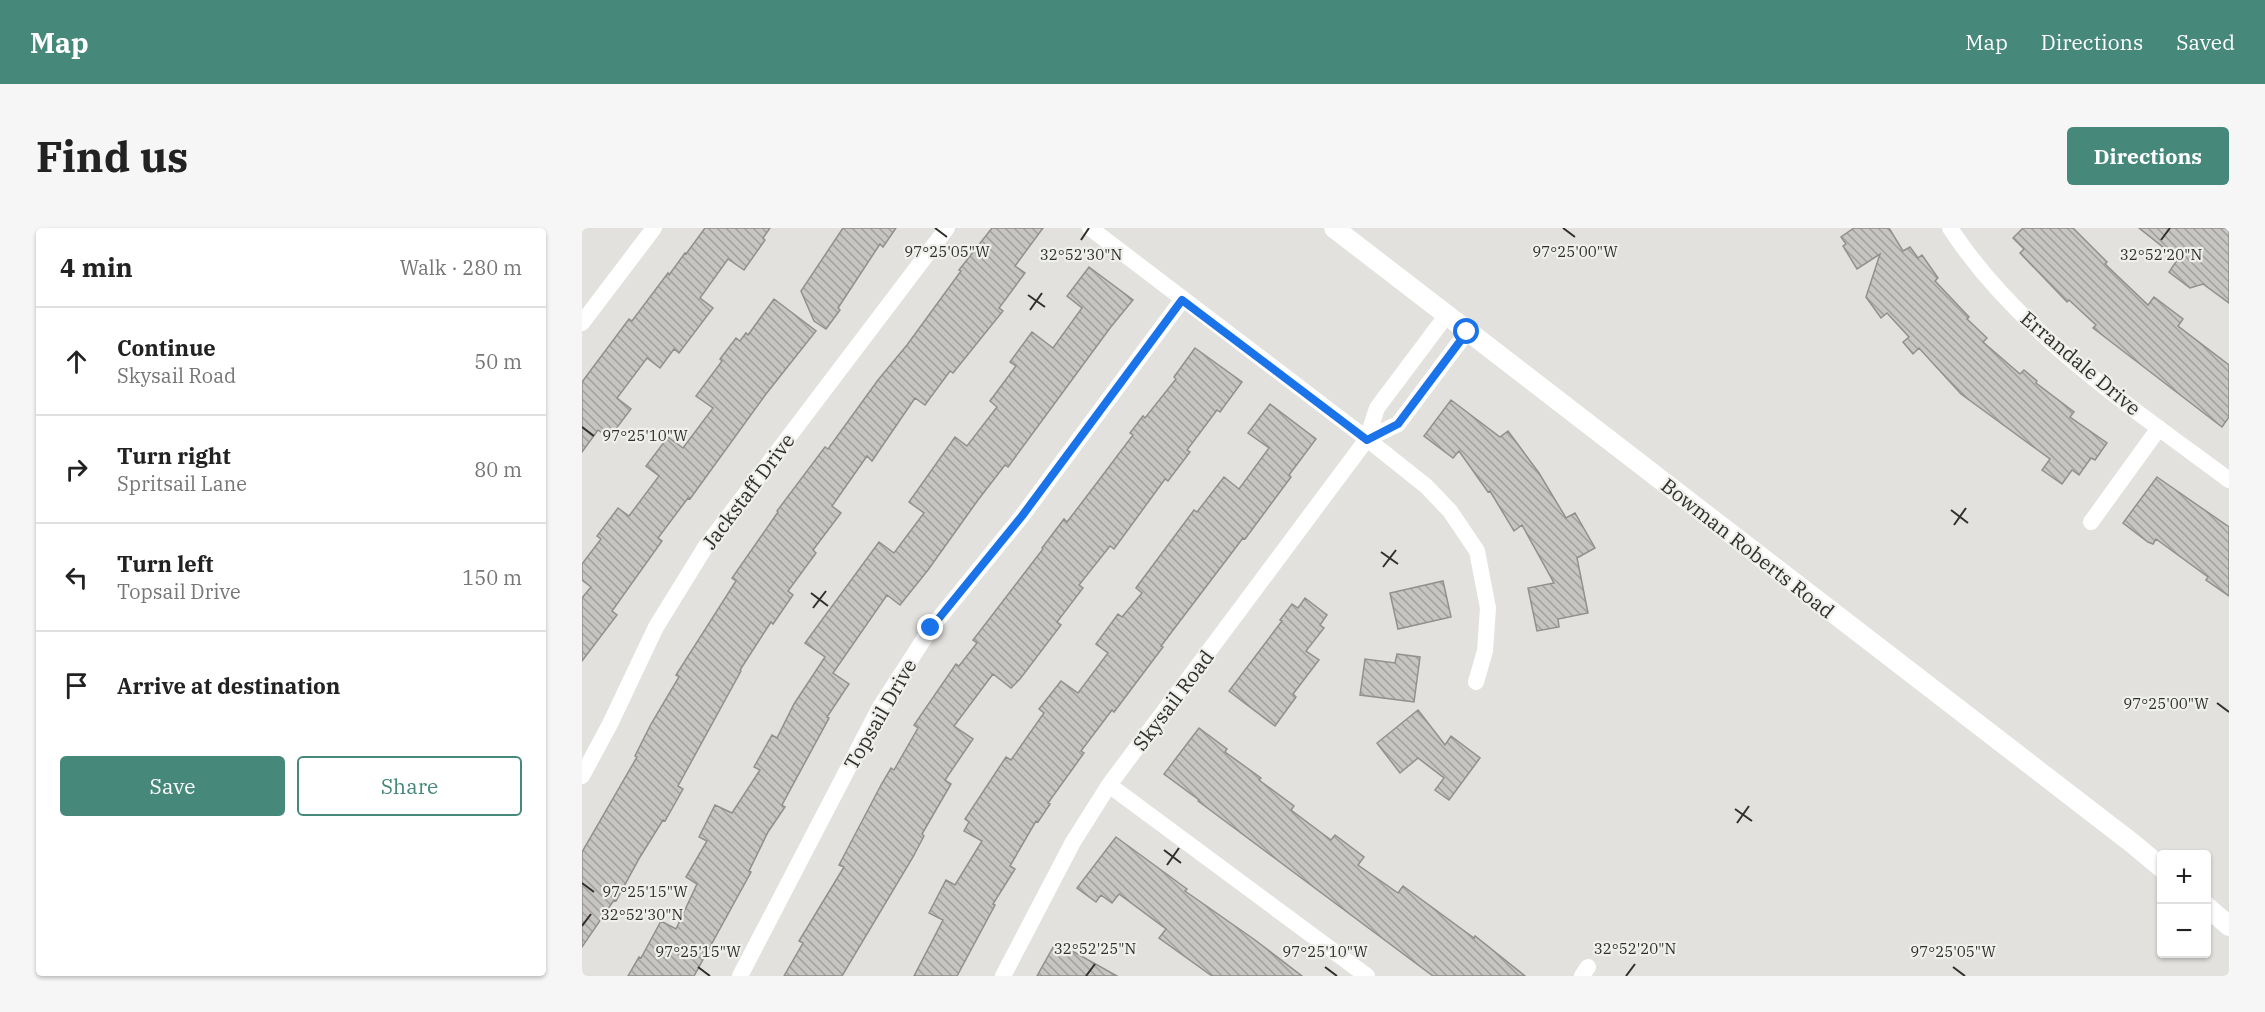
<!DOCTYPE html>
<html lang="en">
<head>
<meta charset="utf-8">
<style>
  body { margin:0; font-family:"IBM Plex Serif",serif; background:#f6f6f6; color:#222 }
  .controls { position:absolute; right:18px; bottom:18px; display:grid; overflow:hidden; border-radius:6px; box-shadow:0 2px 4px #0004 }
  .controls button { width:54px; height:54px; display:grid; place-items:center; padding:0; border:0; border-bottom:2px solid #e0e0e0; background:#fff; color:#222; font:30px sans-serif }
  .stop { position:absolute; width:18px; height:18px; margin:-14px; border:4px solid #1a73e8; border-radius:50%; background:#fff }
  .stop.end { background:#1a73e8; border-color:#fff; box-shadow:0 2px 6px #0008 }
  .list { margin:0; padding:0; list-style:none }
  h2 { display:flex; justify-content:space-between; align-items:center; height:78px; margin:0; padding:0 24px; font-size:26px }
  h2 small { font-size:20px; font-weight:400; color:#767676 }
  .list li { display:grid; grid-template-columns:39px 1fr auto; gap:18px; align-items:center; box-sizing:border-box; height:108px; padding:0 24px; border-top:2px solid #e0e0e0 }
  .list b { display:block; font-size:22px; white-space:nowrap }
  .list p { margin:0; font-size:20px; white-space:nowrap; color:#767676 }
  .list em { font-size:20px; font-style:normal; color:#767676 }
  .actions { display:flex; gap:12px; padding:18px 24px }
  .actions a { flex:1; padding:14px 0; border:2px solid #46897b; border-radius:6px; text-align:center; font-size:21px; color:#46897b }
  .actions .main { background:#46897b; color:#fff }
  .icon { flex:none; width:33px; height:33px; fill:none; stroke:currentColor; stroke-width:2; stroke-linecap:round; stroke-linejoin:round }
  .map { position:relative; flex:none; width:1647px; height:748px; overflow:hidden; border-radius:6px }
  header { display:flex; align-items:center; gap:36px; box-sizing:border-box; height:84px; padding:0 30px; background:#46897b; color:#fff }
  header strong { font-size:28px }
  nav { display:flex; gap:33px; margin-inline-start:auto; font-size:21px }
  .intro { display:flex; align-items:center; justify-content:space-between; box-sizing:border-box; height:144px; padding:0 36px }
  h1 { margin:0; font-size:42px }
  .button { padding:15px 27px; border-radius:6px; background:#46897b; color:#fff; font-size:21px; font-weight:700 }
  main { display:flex; gap:36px; padding:0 36px }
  aside { flex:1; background:#fff; border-radius:6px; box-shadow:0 2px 4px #0004 }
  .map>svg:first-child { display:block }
</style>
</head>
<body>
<header>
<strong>Map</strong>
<nav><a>Map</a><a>Directions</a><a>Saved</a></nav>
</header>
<div class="intro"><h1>Find us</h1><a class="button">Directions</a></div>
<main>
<aside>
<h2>4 min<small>Walk · 280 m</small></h2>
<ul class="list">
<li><svg class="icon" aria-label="ahead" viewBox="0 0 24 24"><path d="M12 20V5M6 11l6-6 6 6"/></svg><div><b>Continue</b><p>Skysail Road</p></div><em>50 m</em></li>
<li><svg class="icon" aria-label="right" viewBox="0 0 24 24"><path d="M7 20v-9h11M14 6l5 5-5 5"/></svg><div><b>Turn right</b><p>Spritsail Lane</p></div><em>80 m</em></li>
<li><svg class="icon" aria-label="left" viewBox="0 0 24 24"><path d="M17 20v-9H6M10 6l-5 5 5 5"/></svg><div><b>Turn left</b><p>Topsail Drive</p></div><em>150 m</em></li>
<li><svg class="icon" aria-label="arrive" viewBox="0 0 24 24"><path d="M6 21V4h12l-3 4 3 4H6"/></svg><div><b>Arrive at destination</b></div></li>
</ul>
<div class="actions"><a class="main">Save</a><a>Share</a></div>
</aside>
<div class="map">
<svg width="1647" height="748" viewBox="0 0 1647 748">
  <defs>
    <pattern id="building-back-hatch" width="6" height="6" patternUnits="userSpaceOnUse" patternTransform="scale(1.5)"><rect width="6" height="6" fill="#c6c5c2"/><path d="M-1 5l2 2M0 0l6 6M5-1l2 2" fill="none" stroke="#a1a09e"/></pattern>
  </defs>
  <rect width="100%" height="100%" fill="#e2e1de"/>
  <!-- building -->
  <path fill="url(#building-back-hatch)" stroke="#91908d" stroke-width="1.5" d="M 123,0 L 188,0 L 181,10 L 183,12 L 162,42 L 146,31 L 118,70 L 131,80 L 97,125 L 92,121 L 78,140 L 65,130 L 35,170 L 49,181 L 27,210 L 16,202 L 0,224 L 0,154 L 47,91 L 50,93 L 86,45 L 87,47 L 103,25 L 104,26 Z
    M 261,0 L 314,0 L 301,19 L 298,16 L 256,80 L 258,82 L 244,101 L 232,93 L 219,63 Z
    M 410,0 L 461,0 L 433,38 L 443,45 L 417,80 L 421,83 L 371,145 L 368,143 L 343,177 L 333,170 L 290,233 L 285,228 L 250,278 L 259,285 L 231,322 L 234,325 L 206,363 L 211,367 L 191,396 L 189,394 L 158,442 L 159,443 L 96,558 L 101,561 L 83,593 L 81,592 L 58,629 L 34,673 L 32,672 L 0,719 L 0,624 L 55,529 L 53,528 L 69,496 L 97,449 L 94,447 L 154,353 L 150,350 L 196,284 L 195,283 L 243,219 L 246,221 L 296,152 L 325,117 L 379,43 L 377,42 Z
    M 1272,0 L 1307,0 L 1321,23 L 1328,19 L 1336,30 L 1340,27 L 1356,50 L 1353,53 L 1387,89 L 1385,91 L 1405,110 L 1401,114 L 1438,146 L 1442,142 L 1455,153 L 1454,155 L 1492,184 L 1488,189 L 1525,215 L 1513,232 L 1509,230 L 1497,247 L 1490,242 L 1480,256 L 1460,242 L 1468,231 L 1379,166 L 1337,120 L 1331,126 L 1321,114 L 1327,109 L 1305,85 L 1299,90 L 1284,69 L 1298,26 L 1275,41 L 1261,18 L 1264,16 L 1259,9 Z
    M 1441,0 L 1491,0 L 1525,34 L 1523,36 L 1566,77 L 1572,69 L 1601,91 L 1596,98 L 1647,137 L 1647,189 L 1640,199 L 1511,100 L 1514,97 L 1487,72 L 1485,74 L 1438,25 L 1442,21 L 1431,10 Z
    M 1557,0 L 1647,0 L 1647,75 L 1621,56 L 1608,60 L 1587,44 L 1596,31 Z
    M 507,39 L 551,72 L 528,100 L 426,239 L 423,237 L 396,272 L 346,342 L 318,377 L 305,367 L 251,445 L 267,456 L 245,489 L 247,490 L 200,577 L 203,579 L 186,604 L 167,643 L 169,644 L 112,748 L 46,748 L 57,729 L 59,730 L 79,693 L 94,701 L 115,656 L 104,649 L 125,613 L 117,609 L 133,577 L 150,585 L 178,542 L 172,539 L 190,507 L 195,510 L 212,476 L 243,429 L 223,415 L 297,314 L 312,325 L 342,285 L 327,274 L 373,209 L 385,218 L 415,179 L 408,173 L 434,138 L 428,134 L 450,104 L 471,120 L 500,80 L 485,68 Z
    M 192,71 L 234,103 L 184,166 L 108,271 L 106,270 L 76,310 L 80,313 L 30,383 L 35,387 L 0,433 L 0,370 L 9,359 L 0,352 L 0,336 L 19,311 L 15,308 L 36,280 L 47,288 L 77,248 L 64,238 L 86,209 L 101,220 L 131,180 L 114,168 L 140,133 L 138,131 L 154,110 L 158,113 L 164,105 L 166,107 Z
    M 613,120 L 660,154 L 638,184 L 635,182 L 605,222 L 608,224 L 586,253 L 583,251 L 532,321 L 528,318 L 497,357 L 501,360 L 475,394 L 479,397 L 438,451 L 429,460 L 411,446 L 372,498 L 391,511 L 363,552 L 369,556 L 340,606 L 342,608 L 331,629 L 260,748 L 202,748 L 221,715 L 217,713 L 262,639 L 257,637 L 299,557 L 309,540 L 312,542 L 336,500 L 332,497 L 374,436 L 377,438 L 395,415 L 391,412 L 461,321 L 460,320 L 482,291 L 485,294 L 511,260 L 551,207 L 548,205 L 561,188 L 563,190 L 594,151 L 592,149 Z
    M 869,172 L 918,209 L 926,203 L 957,245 L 984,290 L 993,285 L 1013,320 L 995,330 L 1006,385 L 976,391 L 977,399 L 955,403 L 946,360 L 972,355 L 940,297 L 932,303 L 908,263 L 906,264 L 877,223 L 871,230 L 842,208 Z
    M 688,176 L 734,211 L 707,247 L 709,249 L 663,311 L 661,310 L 579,418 L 581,419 L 532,484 L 530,482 L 499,523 L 502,525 L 466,575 L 468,576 L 456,594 L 454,593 L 428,638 L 433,641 L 411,676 L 413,677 L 375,748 L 332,748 L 361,692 L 347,685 L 364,652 L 373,657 L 400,613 L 382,603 L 387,594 L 383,591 L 424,529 L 429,532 L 462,485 L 457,481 L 479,453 L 496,465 L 526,425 L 514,416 L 536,386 L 540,389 L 560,365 L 554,360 L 612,282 L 615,284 L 642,249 L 657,261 L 687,220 L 666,205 Z
    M 1575,249 L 1647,299 L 1647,368 L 1624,352 L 1626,349 L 1574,311 L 1571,316 L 1566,314 L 1541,295 Z
    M 861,353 L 869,389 L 816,401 L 808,365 Z
    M 723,370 L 745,387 L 738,397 L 742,400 L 724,423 L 737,432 L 711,466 L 714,469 L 693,498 L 647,463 L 700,393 L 698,392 L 710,376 L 716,380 Z
    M 815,426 L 838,429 L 832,474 L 778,467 L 783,431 L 813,435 Z
    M 836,482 L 863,517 L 869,508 L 898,530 L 867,572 L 853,562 L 862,550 L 836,530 L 818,545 L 795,515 Z
    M 617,500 L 645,521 L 643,524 L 679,550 L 677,552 L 712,578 L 709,582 L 749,612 L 753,607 L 782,629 L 776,637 L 816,665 L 821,658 L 892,710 L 893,708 L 943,748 L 851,748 L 616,573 L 617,572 L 582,546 Z
    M 534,609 L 605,661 L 603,663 L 673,712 L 720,748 L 630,748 L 577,710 L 584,701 L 537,666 L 530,675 L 519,667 L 514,674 L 495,660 Z
    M 474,714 L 535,748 L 455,748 Z"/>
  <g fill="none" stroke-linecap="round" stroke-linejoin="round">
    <!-- minor -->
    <path stroke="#fff" stroke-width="16" d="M 508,0 L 785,211 L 844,258 L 868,283 L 895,323 L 906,380 L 903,423 L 894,454
      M 1368,0 C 1435,103 1549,179 1647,252
      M 864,88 L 795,180 L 785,211 L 816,196 L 885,104
      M 0,95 L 72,0
      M 1509,294 L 1577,200
      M 0,548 L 28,496 L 74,399 L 124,318 L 365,0
      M 527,557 L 785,748
      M 158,748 L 298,479 L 349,400 L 440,288 L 600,72
      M 421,748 L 491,614 L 527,557 L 785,211
      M 1000,748 L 1006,739"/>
    <!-- tertiary -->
    <path stroke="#fff" stroke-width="20" d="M 752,0 L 1550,615 L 1580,640
      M 1624,678 L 1647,698"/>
  </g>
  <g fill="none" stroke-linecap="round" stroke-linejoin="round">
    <!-- route -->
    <path stroke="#1a73e8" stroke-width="8" d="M 349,400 L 440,288 L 600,72 L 785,212 L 816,196 L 885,104"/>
  </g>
  <!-- ticks -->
  <path fill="none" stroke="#302f2e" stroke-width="2" d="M 353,0 L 365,9M 981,0 L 993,9M 499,12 L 507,0M 1579,12 L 1588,0M 446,67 L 463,79M 448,82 L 460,65M 0,199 L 12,208M 1369,282 L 1386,295M 1372,297 L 1384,280M 799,324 L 816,336M 801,339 L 814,322M 229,365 L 246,378M 231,380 L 244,363M 1635,475 L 1647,484M 1153,581 L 1170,593M 1155,595 L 1167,578M 582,622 L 599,635M 585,637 L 597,620M 0,655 L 12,664M 0,698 L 9,686M 116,739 L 128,748M 743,739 L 755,748M 1371,739 L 1383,748M 504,748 L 513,736M 1044,748 L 1053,736"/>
  <g text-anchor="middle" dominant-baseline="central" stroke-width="4.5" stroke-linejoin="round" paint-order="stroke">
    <!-- street labels -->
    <g font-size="20" fill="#302f2e" stroke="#efefeb">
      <text transform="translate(1499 135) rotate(40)">Errandale Drive</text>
      <text transform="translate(166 263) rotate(-53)">Jackstaff Drive</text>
      <text transform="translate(1166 320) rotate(38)">Bowman Roberts Road</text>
      <text transform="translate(591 472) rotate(-53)">Skysail Road</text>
      <text transform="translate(298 486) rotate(-60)">Topsail Drive</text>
    </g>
  </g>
  <g font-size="15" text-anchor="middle" fill="#302f2e" stroke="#efefeb" stroke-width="4.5" stroke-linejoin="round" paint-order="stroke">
    <text x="365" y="29">97°25'05"W</text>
    <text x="993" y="29">97°25'00"W</text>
    <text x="499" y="32">32°52'30"N</text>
    <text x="1579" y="32">32°52'20"N</text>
    <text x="63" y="213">97°25'10"W</text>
    <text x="1584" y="481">97°25'00"W</text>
    <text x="63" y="669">97°25'15"W</text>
    <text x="60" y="692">32°52'30"N</text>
    <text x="513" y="726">32°52'25"N</text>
    <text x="1053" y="726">32°52'20"N</text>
    <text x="116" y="729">97°25'15"W</text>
    <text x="743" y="729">97°25'10"W</text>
    <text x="1371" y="729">97°25'05"W</text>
  </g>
</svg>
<div class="controls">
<button>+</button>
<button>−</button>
</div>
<div class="stop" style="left:885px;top:104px"></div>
<div class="stop end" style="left:349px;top:400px"></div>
</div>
</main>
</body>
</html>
